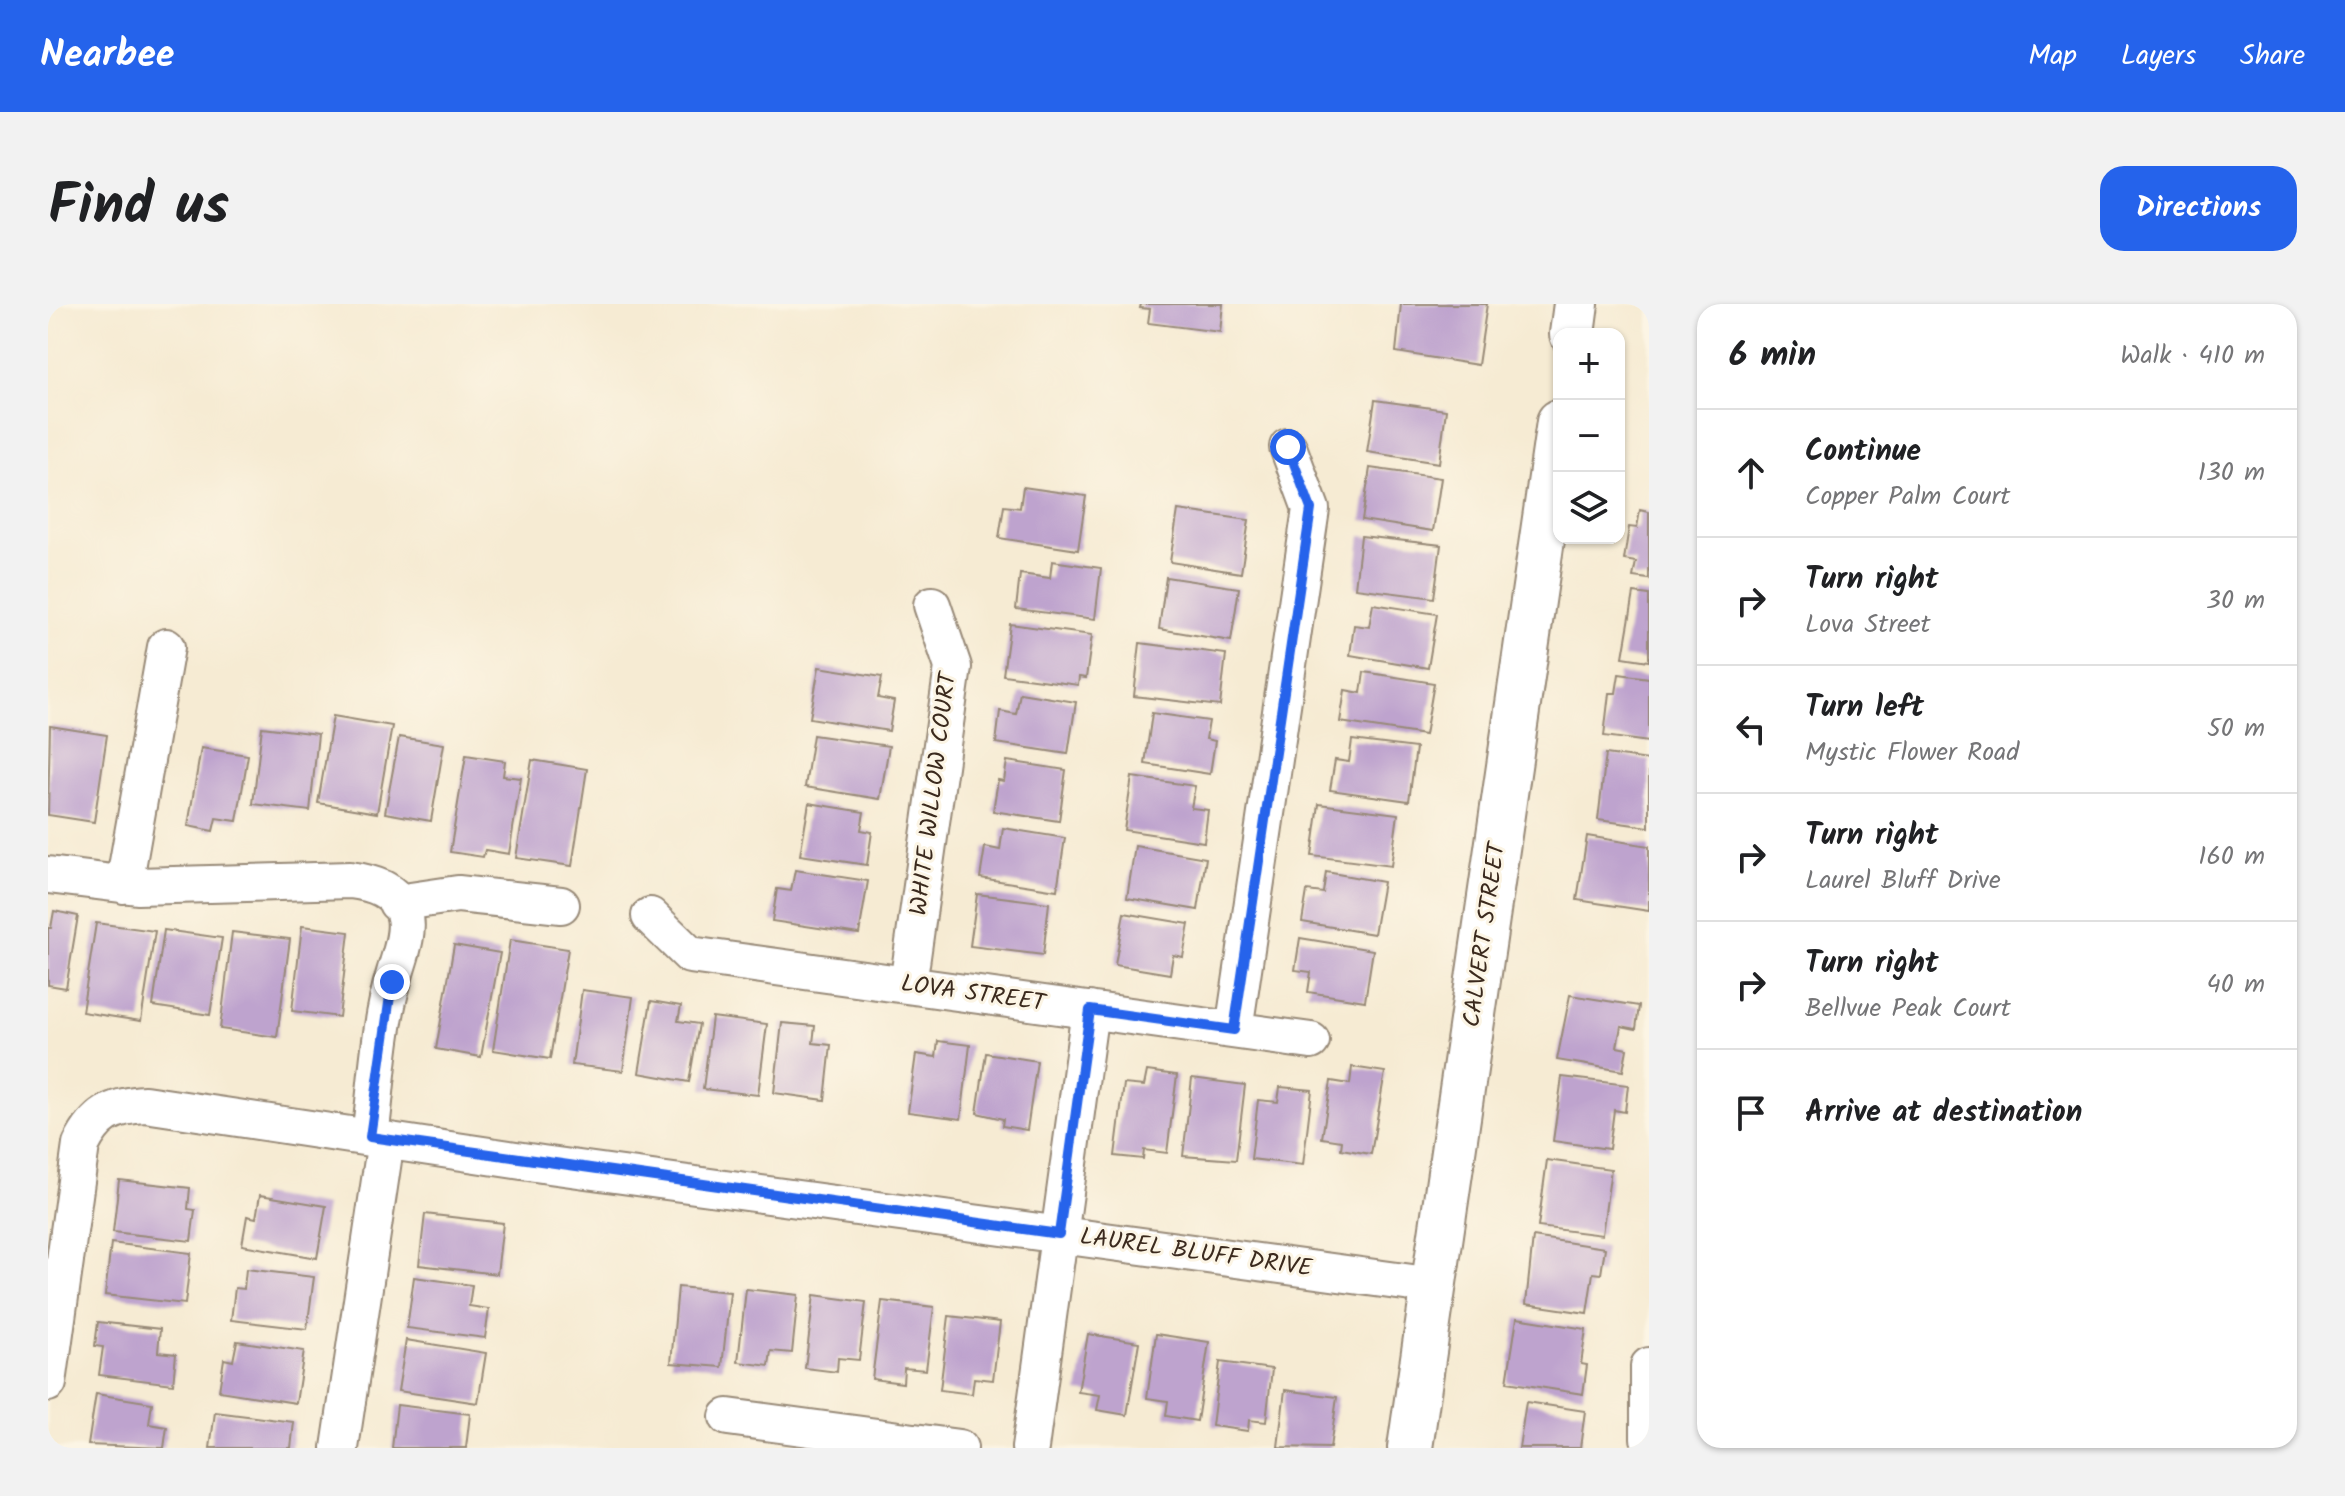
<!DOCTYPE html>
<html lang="en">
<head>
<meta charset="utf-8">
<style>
  body { margin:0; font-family:Kalam,sans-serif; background:#f2f2f2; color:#202124 }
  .controls { position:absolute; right:24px; top:24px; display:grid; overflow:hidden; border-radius:16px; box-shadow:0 2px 6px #0004 }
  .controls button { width:72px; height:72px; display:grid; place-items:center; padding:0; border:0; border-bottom:2px solid #e0e0e0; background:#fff; color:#202124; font:40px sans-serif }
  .stop { position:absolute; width:24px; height:24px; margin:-18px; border:6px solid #2563eb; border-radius:50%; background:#fff }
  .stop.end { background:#2563eb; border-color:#fff; box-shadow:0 2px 8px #0008 }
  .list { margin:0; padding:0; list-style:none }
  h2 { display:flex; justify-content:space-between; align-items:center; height:104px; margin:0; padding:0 32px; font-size:34px }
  h2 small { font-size:26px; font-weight:400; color:#757577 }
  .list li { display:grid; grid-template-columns:52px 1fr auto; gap:24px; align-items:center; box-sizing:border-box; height:128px; padding:0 32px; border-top:2px solid #e0e0e0 }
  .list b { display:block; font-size:30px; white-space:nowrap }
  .list p { margin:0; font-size:26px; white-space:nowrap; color:#757577 }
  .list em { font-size:26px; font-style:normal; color:#757577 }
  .icon { flex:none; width:44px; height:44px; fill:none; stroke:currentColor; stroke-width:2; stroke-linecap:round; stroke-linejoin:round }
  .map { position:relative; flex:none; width:1601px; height:1144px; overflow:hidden; border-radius:24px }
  header { display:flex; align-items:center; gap:48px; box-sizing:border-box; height:112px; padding:0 40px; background:#2563eb; color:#fff }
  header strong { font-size:38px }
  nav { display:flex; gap:44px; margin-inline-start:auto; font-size:28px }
  .intro { display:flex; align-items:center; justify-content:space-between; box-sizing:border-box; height:192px; padding:0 48px }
  h1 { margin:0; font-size:56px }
  .button { padding:20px 36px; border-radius:24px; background:#2563eb; color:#fff; font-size:28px; font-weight:700 }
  main { display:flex; gap:48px; padding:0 48px }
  aside { flex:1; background:#fff; border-radius:24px; box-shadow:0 2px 6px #0004 }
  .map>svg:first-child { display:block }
</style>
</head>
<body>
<header>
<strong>Nearbee</strong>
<nav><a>Map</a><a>Layers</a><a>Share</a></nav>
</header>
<div class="intro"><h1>Find us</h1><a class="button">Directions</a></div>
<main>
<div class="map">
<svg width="1601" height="1144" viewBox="0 0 1601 1144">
  <rect width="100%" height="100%" fill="#fcf5e5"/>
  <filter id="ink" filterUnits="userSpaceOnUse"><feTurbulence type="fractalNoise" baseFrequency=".0125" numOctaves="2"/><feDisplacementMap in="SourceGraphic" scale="16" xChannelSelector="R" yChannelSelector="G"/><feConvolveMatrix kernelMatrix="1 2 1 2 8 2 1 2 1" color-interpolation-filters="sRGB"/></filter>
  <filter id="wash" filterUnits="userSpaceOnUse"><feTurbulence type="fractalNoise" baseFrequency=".006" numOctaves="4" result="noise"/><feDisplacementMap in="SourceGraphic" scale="32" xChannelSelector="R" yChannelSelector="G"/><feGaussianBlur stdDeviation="1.8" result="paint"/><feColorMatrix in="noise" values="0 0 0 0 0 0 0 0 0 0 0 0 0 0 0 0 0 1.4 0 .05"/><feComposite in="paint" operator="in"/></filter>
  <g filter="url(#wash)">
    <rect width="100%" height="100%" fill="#f6ebd3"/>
    <g id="blocks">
      <!-- building -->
      <path fill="#bea3ce" d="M 1093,0 L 1175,0 L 1172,28 L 1100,19 L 1102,5 L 1092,4 Z
        M 1353,0 L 1439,0 L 1430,61 L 1348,48 Z
        M 1327,96 L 1398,106 L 1391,159 L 1319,148 Z
        M 1322,164 L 1393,174 L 1385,227 L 1314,216 Z
        M 975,183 L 1038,192 L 1030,246 L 951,234 L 956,202 L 972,204 Z
        M 1130,206 L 1201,216 L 1193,269 L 1122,258 Z
        M 1592,206 L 1601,208 L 1601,275 L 1585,273 L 1588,258 L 1576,256 L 1581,223 L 1589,224 Z
        M 1313,232 L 1393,241 L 1386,294 L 1307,284 Z
        M 1004,257 L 1053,264 L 1047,315 L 968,305 L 972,270 L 1002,274 Z
        M 1118,273 L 1191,284 L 1183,337 L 1111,325 Z
        M 1586,289 L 1601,291 L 1601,357 L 1575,353 Z
        M 1325,300 L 1389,310 L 1380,364 L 1302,351 L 1306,321 L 1321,323 Z
        M 962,320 L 1044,331 L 1038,374 L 1031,373 L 1030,381 L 955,371 Z
        M 1092,339 L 1178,350 L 1172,402 L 1086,392 Z
        M 771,363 L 834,373 L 830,394 L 846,397 L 841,427 L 762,414 Z
        M 1316,368 L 1386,379 L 1377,431 L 1292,418 L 1297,386 L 1313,389 Z
        M 1571,370 L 1601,374 L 1601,438 L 1556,432 L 1561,389 L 1568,389 Z
        M 972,389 L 1028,398 L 1020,450 L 948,439 L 952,407 L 968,410 Z
        M 1104,409 L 1161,417 L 1158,435 L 1167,437 L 1162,470 L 1097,460 Z
        M 285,412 L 344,422 L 329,509 L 270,499 Z
        M 2,422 L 59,431 L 46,518 L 0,511 Z
        M 214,423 L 270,430 L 262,507 L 205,500 Z
        M 765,431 L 841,442 L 832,495 L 757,483 Z
        M 351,433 L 396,440 L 383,517 L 337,509 Z
        M 1304,436 L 1368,444 L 1361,497 L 1282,486 L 1287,456 L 1301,458 Z
        M 153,444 L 200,451 L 189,517 L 168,514 L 165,527 L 140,522 Z
        M 1558,450 L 1601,456 L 1601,523 L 1550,516 Z
        M 418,451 L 457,457 L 455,472 L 473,474 L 461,550 L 437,546 L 435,553 L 402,548 Z
        M 484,456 L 539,465 L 524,562 L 468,554 Z
        M 959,457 L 1018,466 L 1011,517 L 945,507 L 950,476 L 956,477 Z
        M 1084,473 L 1147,482 L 1143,504 L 1160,506 L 1156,538 L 1076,526 Z
        M 761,499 L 816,508 L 813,526 L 824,528 L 819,561 L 752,551 Z
        M 1271,500 L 1350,510 L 1343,562 L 1264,552 Z
        M 955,524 L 1017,534 L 1009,586 L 932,574 L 937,543 L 952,546 Z
        M 1539,532 L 1601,542 L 1601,607 L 1529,596 Z
        M 1087,542 L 1158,554 L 1150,606 L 1079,594 Z
        M 747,566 L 820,577 L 811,630 L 724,617 L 729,585 L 743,587 Z
        M 1278,568 L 1335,578 L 1326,630 L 1254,618 L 1259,587 L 1275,589 Z
        M 929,590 L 1001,599 L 995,651 L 922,642 Z
        M 6,607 L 30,612 L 18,684 L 0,681 L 0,624 L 3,624 Z
        M 1076,609 L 1141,620 L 1135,653 L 1125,651 L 1122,670 L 1067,661 Z
        M 48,619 L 107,627 L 93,717 L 34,708 Z
        M 254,622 L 301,628 L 291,713 L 244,707 Z
        M 116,626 L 174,634 L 162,711 L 105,702 Z
        M 184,628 L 242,635 L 229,733 L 172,725 Z
        M 1252,634 L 1325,646 L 1317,697 L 1260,688 L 1263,668 L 1247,666 Z
        M 462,636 L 520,645 L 502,755 L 445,746 Z
        M 406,641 L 452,649 L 433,753 L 388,745 Z
        M 534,686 L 585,693 L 575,767 L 524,761 Z
        M 1522,691 L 1591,702 L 1588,725 L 1573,722 L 1569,743 L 1579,745 L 1575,767 L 1509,756 Z
        M 603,697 L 633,702 L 630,717 L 651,720 L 641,778 L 591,769 Z
        M 664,713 L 719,720 L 710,791 L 655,785 Z
        M 734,719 L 767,722 L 765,739 L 783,741 L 777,796 L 726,789 Z
        M 890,737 L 922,741 L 913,815 L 860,808 L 868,750 L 888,753 Z
        M 938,749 L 989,757 L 979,826 L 954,822 L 955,815 L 929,809 Z
        M 1304,763 L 1337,768 L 1323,850 L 1293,845 L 1294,837 L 1274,834 L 1283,777 L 1302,780 Z
        M 1099,767 L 1129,771 L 1119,849 L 1096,846 L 1095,855 L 1067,852 L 1076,780 L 1096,782 Z
        M 1514,773 L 1580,781 L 1577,808 L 1566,806 L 1561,845 L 1505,837 Z
        M 1144,774 L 1197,781 L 1188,856 L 1135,852 Z
        M 1232,783 L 1264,786 L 1255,861 L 1203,855 L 1210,796 L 1230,798 Z
        M 1499,856 L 1563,865 L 1554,931 L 1490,923 Z
        M 71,876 L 142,884 L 140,905 L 147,906 L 143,937 L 65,928 Z
        M 212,891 L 278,902 L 269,954 L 194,941 L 199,912 L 208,914 Z
        M 377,910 L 455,919 L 449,970 L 371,961 Z
        M 1485,933 L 1557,944 L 1553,970 L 1545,969 L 1539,1009 L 1478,1000 Z
        M 63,939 L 143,949 L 137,1000 L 57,991 Z
        M 198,965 L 266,973 L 259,1025 L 183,1016 L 187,984 L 196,985 Z
        M 366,973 L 424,981 L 421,1002 L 441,1005 L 437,1034 L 359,1024 Z
        M 630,983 L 682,988 L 674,1063 L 623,1059 Z
        M 698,985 L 750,991 L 744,1049 L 723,1047 L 721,1062 L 690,1058 Z
        M 766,991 L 818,998 L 811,1056 L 790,1054 L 789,1068 L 757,1064 Z
        M 834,997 L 886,1003 L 878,1066 L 856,1064 L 855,1079 L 824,1075 Z
        M 901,1012 L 952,1018 L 945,1076 L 926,1074 L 924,1090 L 892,1086 Z
        M 1469,1014 L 1538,1025 L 1533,1060 L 1539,1061 L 1535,1090 L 1459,1078 Z
        M 50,1018 L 112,1025 L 110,1048 L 128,1050 L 125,1080 L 51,1071 L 55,1043 L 47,1042 Z
        M 1040,1030 L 1091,1038 L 1079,1111 L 1049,1106 L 1052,1091 L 1030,1088 Z
        M 1108,1030 L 1161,1038 L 1149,1117 L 1118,1112 L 1120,1097 L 1099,1094 Z
        M 358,1036 L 438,1049 L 430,1099 L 350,1087 Z
        M 189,1037 L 256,1047 L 248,1099 L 171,1087 L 176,1055 L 185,1057 Z
        M 1172,1058 L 1224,1065 L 1218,1118 L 1201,1116 L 1200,1127 L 1164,1122 Z
        M 1237,1086 L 1289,1093 L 1282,1144 L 1230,1143 Z
        M 48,1090 L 104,1099 L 101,1120 L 119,1123 L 116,1144 L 40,1141 Z
        M 1478,1098 L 1537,1107 L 1532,1144 L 1471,1144 Z
        M 349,1101 L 422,1110 L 418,1144 L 344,1144 Z
        M 167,1108 L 246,1118 L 243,1144 L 162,1144 Z"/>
    </g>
  </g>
  <g filter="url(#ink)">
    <use href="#blocks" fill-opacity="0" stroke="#988a78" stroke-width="2"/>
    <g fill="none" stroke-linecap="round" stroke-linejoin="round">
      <defs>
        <path id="minor" d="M 0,571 L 89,582 L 302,576 C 325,579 347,585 356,609 C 362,627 352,652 347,669 C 331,721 329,780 322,833
          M 76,581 L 118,343
          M 349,599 L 410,590 L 513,601
          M 602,612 L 642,651 L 1263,737
          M 860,681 L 905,363 L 884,301
          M 1186,726 L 1263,205 L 1240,143
          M 1601,1062 L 1601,1134
          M 0,1079 L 33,841 C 48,811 64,802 97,800 L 494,860 L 1386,982
          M 680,1113 L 911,1144
          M 292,1144 L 338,836
          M 982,1144 L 1042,706"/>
        <path id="tertiary" d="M 1524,30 L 1528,0
          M 1362,1144 L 1511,118"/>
      </defs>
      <!-- minor casing -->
      <use href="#minor" stroke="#988a78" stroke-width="40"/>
      <!-- tertiary casing -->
      <use href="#tertiary" stroke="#988a78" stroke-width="48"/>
      <!-- minor -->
      <use href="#minor" stroke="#fff" stroke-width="36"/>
      <!-- tertiary -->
      <use href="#tertiary" stroke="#fff" stroke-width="44"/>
    </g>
  </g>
  <g fill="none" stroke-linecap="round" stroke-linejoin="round" filter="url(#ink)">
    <!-- route -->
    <path stroke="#2563eb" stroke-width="10" d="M 344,678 L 322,833 L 1011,930 L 1042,706 L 1186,726 L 1263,205 L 1240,143"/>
  </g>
  <g text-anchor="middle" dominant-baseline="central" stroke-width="6" stroke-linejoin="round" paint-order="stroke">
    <!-- street labels -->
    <g font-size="24" fill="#3b2a1e" stroke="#fcf5e5">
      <text transform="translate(886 490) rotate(-83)">WHITE WILLOW COURT</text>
      <text transform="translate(1437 631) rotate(-82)">CALVERT STREET</text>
      <text transform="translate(925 690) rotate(8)">LOVA STREET</text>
      <text transform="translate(1148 949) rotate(8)">LAUREL BLUFF DRIVE</text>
    </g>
  </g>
</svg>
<div class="controls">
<button>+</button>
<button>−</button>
<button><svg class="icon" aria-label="layers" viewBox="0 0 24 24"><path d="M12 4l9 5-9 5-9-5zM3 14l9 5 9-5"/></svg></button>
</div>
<div class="stop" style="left:1240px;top:143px"></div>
<div class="stop end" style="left:344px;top:678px"></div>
</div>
<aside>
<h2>6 min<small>Walk · 410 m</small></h2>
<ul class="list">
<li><svg class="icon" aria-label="ahead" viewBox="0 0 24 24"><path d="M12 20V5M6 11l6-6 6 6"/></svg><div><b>Continue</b><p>Copper Palm Court</p></div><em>130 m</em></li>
<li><svg class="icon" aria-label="right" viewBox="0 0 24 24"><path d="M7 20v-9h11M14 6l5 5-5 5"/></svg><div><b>Turn right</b><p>Lova Street</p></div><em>30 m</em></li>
<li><svg class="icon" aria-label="left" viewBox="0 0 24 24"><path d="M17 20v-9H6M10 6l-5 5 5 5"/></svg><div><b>Turn left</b><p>Mystic Flower Road</p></div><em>50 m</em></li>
<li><svg class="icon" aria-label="right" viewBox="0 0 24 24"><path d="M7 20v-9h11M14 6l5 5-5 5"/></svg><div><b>Turn right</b><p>Laurel Bluff Drive</p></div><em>160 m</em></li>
<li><svg class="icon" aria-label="right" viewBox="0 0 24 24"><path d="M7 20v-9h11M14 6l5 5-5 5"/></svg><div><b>Turn right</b><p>Bellvue Peak Court</p></div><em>40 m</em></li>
<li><svg class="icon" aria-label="arrive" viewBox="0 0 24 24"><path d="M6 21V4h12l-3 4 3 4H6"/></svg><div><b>Arrive at destination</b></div></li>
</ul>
</aside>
</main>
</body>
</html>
